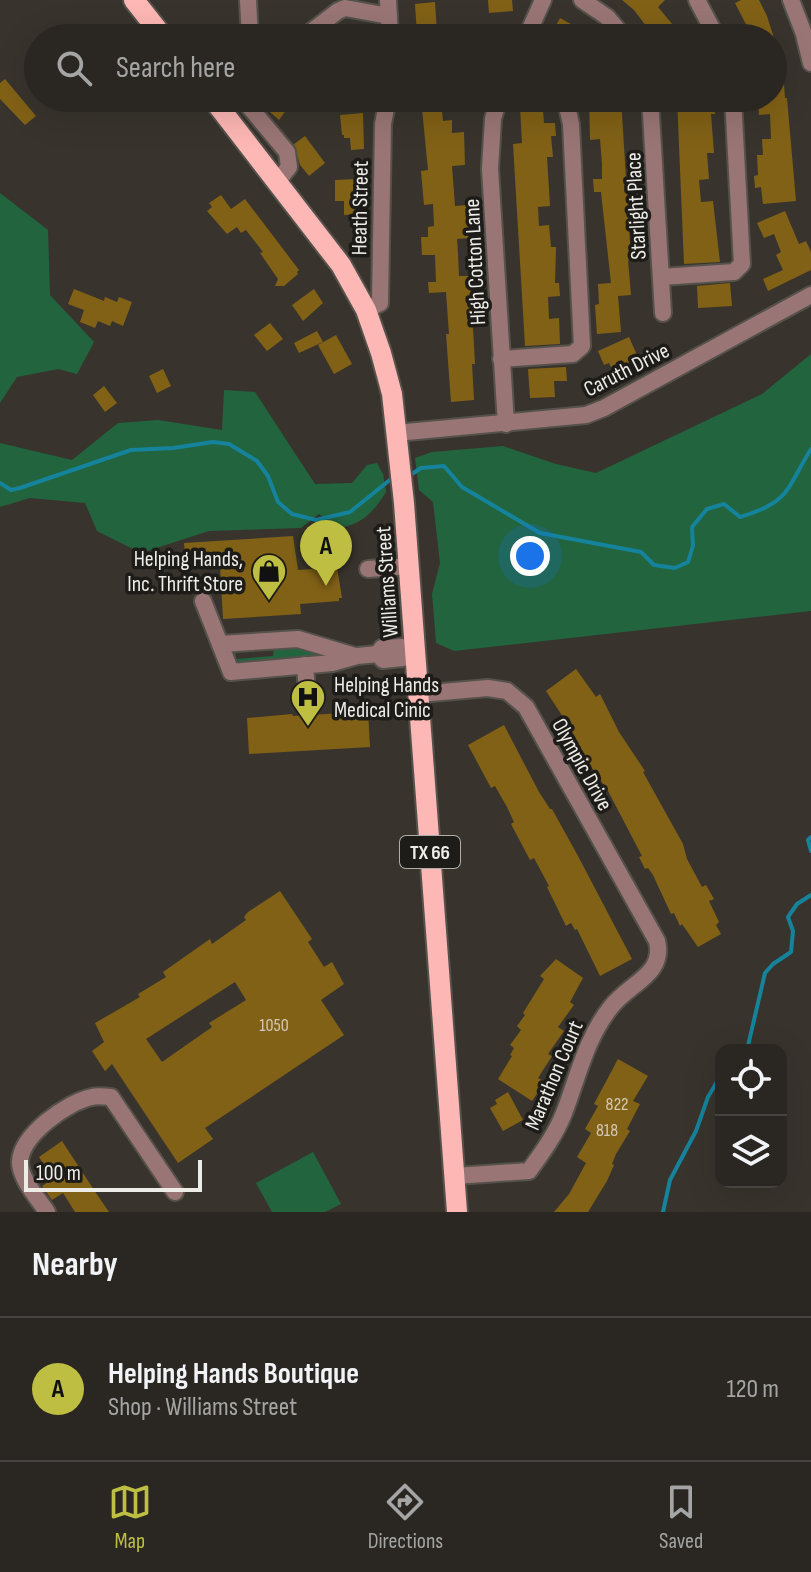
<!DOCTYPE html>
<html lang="en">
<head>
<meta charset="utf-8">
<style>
	:root { --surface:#2a2722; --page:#322f2a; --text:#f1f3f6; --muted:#a5a5a5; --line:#464440; --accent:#bebf42 }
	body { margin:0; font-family:"Sofia Sans Condensed",sans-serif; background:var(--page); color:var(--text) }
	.controls { position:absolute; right:24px; bottom:24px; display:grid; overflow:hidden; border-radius:16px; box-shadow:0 8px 32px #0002 }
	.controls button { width:72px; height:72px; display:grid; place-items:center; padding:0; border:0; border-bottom:2px solid var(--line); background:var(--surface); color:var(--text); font:40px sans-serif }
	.scale { position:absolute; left:24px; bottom:20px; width:178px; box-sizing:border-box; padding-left:8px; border:4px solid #eeece7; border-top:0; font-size:22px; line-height:28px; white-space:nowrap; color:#eeece7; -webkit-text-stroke:6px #1e1c19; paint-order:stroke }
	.you { position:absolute; left:530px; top:556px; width:28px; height:28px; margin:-20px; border:6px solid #fff; border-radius:50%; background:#1a73e8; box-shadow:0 0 0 12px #1a73e833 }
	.badge { display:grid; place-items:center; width:52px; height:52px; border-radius:50%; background:var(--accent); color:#111; font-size:26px; font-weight:700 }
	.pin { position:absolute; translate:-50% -66px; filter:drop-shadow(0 2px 4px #0008) }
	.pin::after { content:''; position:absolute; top:42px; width:28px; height:24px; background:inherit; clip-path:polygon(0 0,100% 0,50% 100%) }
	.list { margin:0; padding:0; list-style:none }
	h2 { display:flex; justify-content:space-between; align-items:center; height:104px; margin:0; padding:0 32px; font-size:34px }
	h2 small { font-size:26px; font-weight:400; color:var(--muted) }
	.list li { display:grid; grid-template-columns:52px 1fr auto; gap:24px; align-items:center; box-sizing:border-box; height:144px; padding:0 32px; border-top:2px solid var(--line) }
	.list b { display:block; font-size:30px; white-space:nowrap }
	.list p { margin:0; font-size:26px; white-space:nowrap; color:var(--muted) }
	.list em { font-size:26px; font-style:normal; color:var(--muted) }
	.icon { flex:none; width:44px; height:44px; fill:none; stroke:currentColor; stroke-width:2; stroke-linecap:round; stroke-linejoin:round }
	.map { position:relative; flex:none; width:811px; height:1212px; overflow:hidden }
	.search { position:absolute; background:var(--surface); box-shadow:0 8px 32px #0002; left:24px; right:24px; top:24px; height:88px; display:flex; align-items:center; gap:20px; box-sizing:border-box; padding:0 28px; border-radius:44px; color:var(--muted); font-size:30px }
	.sheet { height:248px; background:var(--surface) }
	nav { display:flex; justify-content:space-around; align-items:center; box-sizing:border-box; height:112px; border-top:2px solid var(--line); background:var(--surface); font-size:22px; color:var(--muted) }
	nav a { display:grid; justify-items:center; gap:4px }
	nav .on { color:var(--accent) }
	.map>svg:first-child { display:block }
	.green { fill:#22643e }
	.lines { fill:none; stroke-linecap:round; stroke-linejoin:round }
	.stream { stroke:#15839b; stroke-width:4 }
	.building { fill:#816116; fill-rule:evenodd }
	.minor-casing { stroke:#55514b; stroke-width:20 }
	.major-casing { stroke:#55514b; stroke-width:24 }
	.minor { stroke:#997675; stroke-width:16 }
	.major { stroke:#fdb7b4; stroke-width:20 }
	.labels { text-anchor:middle; stroke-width:7; stroke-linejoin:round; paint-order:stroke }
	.number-label { font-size:18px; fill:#d3c9b3 }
	.shield { fill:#1e1c19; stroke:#b0aea9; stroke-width:2 }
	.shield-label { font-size:20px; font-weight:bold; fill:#eeece7 }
	.street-label { font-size:22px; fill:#eeece7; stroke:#1e1c19 }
	.poi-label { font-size:22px; fill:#eeece7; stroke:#1e1c19; text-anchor:end }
</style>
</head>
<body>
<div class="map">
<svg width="811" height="1212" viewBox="0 0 811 1212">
	<rect width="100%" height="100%" fill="#38342d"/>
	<g class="green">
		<path d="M0 193 48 230 50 295 94 342 77 374 58 369 17 377 0 403Z"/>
		<path d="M811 354V611L454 651 436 643 432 594 440 563 433 502 419 490 415 458 432 452 503 446 556 464 596 473 762 394Z"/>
		<path d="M224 390 255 392 315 484 352 483 367 465 377 463 383 474 386 492C374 512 360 526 337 528L319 514 301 528 209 531 141 553 97 531 85 503 30 498 0 507V443L72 460 118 423 158 420 222 430Z"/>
		<path d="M296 645 315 652 317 656 302 660 239 661 234 659 229 648 235 649 236 659 273 656 274 647Z"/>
		<path d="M313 1152 341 1204 325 1212H272L256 1183Z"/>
	</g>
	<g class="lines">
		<g class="stream">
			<path d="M409 476 421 468 444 466 462 487 540 533 641 552 654 565 675 568 688 562 693 546 692 527 707 509 724 504 740 517C791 502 786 489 811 449"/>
			<path d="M0 483 11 490 20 488 131 450 173 448 213 442 229 444 257 461 268 476 278 502 292 514 316 520 350 512 391 479 397 478"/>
			<path d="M811 837 808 840 811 851"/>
			<path d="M747 1050 765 973 773 964 791 952 793 931 788 917 797 904 811 895"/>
			<path d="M663 1212 670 1180 696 1131 708 1097 721 1075"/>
		</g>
	</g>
	<g class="building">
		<path d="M488 0H512L513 11 489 13Z"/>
		<path d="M622 0H665L658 7 673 25 678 38H655L634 10Z"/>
		<path d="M741 0H759L767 16 774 38H753L735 3Z"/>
		<path d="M435 2 437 33 417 34 415 4Z"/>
		<path d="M560 18 596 38H549Z"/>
		<path d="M776 46 783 70 785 98H787L796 201 763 204 761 187 755 188 754 176 758 175 757 155H763L762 139H771L770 114 759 115 758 98H773V47Z"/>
		<path d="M5 79 36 116 25 125 0 99V83Z"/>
		<path d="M268 98H295L279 120 262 105Z"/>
		<path d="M421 98H441L443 121 452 120V133L464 132 465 165 452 166 455 206 467 205 469 238 457 239 458 253 459 276H470L475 364H472L474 400 451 402 446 334H449L446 292 429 293 428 282H436L435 255H422L421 237H428V227L434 226 433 204 424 205 421 171 428 170Z"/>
		<path d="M528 98H542L544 123H555L556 136H551L553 157H547L550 206 538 207 539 226 549 225 551 247H556L555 283H559L560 296 548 297 549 319 559 318 560 344 525 346 513 144 522 143 520 108H528Z"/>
		<path d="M589 98H621L631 260H628L631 295 618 296 621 332 597 334 595 305 599 304 598 284 611 283 601 192H594L593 179H602V164L600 139 590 140Z"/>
		<path d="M677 98H714L715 114H711L714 153H707L709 179 699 180 701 202 713 201 720 262 684 264Z"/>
		<path d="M363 113 364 149 351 150 350 138H344V135H342L340 115Z"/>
		<path d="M305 136 325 163 309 176 300 165 294 144Z"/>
		<path d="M356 179 357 214 344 215V201H335V180Z"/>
		<path d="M221 195 231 209 245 199 299 270 297 272 298 274 284 286H275L278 279 260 253 263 252 246 230 241 233 237 227 227 234 207 211 212 207 209 203Z"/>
		<path d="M785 211 799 244 806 241 811 252V270L768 291 763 279 783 270 776 255 781 252 774 234 764 238 757 223Z"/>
		<path d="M730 283 732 306 698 308 697 286Z"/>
		<path d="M74 289 104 301 105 297 117 302 119 297 132 302 123 326 112 321 110 326 98 321 95 328 80 322 84 310 68 304Z"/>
		<path d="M314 289 323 303 303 321 292 305Z"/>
		<path d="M270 323 283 339 267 351 254 335Z"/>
		<path d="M317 331 323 342 299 353 294 343Z"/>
		<path d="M336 335 352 364 334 374 318 345Z"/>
		<path d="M629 337 641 364 615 376 609 363 604 365 598 351Z"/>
		<path d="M566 367 567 381H554L555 397 530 398 528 369Z"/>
		<path d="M163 369 171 386 157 393 149 376Z"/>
		<path d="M104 386 117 403 105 412 93 395Z"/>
		<path d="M293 536 298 570 337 567 342 598H339V601L300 604 301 614 223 619 220 565 186 567 184 543Z"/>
		<path d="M576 669 596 697 600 694 619 732 645 771 643 772 683 844 687 859 702 887 706 885 714 899 709 901 719 922 716 925 721 934 698 947 682 924 680 926 674 913 671 914 653 875 648 868 645 869 639 857 642 856 608 791 585 758 583 759 578 748 580 747 567 723 546 691Z"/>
		<path d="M361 709V712L368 711 370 747 249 754 247 718 292 714 293 716 344 713Z"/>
		<path d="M504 725 539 792 550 809H552L578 856 632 959 600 976 577 929 575 930 571 923 566 926 547 887 549 886 534 858 530 860 511 824 514 822 507 807 495 786 491 788 468 745Z"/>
		<path d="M280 891 312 939 308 942 324 967 332 962 344 984 321 1000 344 1035 205 1128 213 1139 178 1163 112 1064 105 1071 92 1051 104 1042 95 1023 140 997 138 994 166 977 163 972 210 939 212 944 246 920 244 917 248 912ZM235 982 246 1000 209 1023 212 1027 162 1062 146 1039Z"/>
		<path d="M556 959 583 978 570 1002 574 1005 558 1027 564 1031 548 1054 552 1056 538 1078 545 1082 532 1101 498 1079 512 1056 510 1055 514 1048 510 1045 521 1030 517 1026 525 1015 523 1013 544 979 540 976Z"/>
		<path d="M618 1059 648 1076 633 1101 640 1104 627 1129 630 1131 616 1154 612 1164 614 1165 607 1181 588 1212H554L569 1194 586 1163 577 1157 591 1133 585 1129 598 1106 594 1104Z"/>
		<path d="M508 1092 523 1120 503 1131 490 1108 497 1104 495 1100Z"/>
		<path d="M62 1141 96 1193 109 1212H75L63 1193 52 1200 42 1186 53 1179 39 1157Z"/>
	</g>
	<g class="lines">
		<g class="minor-casing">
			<g id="minor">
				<path d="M248 0 250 38"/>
				<path d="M388 0 390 38"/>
				<path d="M582 0 607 17 625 38"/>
				<path d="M697 0 717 38"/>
				<path d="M791 0 804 34 811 63"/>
				<path d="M303 38 338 11 345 8 389 16"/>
				<path d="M526 38 543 0"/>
				<path d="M242 98 287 152 289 167 277 182"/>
				<path d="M499 98 493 119 490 169 506 424"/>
				<path d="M650 98 663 313"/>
				<path d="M661 277 734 272 742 264 733 98"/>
				<path d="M366 310 380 303 383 124 388 98"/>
				<path d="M501 359 573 354 582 346 571 124 565 98"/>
				<path d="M396 433 586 415 604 408 811 295"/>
				<path d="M368 569 409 566"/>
				<path d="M203 601 231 672 332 663 357 656 378 654"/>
				<path d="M220 644 298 639 355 656"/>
				<path d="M406 652 403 658 383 660 378 654 382 648 402 647 406 652 415 651"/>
				<path d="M305 665 307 692"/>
				<path d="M419 694 488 688 507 691 526 707 657 941C665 975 629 983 611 1007 586 1038 578 1077 564 1113 556 1134 542 1153 529 1171L455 1176"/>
				<path d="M47 1212C38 1198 20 1179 20 1162 21 1135 67 1102 92 1097 98 1095 105 1097 111 1097L175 1192"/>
			</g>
		</g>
		<g class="major-casing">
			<g id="major">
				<path d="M134 0 164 38"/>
				<path d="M212 98 341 265 366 310 381 353 392 394 404 503 457 1212"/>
			</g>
		</g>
		<use href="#minor" class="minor"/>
		<use href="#major" class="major"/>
	</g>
	<defs>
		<g id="shop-pin" transform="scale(1.8)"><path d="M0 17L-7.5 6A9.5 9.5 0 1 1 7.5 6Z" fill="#bebf42" stroke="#1e1c19"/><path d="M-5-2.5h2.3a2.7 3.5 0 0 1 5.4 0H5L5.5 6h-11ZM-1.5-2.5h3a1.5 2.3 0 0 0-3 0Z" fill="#111"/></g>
		<g id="hospital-pin" transform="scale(1.8)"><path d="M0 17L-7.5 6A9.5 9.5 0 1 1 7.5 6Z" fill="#bebf42" stroke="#1e1c19"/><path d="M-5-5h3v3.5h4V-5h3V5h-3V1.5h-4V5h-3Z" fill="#111"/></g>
	</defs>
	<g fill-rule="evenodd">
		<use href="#shop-pin" x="269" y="571"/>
		<use href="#hospital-pin" x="308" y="697"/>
	</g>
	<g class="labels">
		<g class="number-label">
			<text x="274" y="1031">1050</text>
			<text x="617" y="1110">822</text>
			<text x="607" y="1136">818</text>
		</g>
		<rect class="shield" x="400" y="836" width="60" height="32" rx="6"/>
		<g class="shield-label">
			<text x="430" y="859">TX 66</text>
		</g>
		<g class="street-label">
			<text transform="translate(635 206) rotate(-93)" y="8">Starlight Place</text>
			<text transform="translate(359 208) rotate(-89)" y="8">Heath Street</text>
			<text transform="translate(474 262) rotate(-93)" y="8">High Cotton Lane</text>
			<text transform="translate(626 369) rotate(-27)" y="8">Caruth Drive</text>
			<text transform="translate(386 582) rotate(-94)" y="8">Williams Street</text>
			<text transform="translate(583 764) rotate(61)" y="8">Olympic Drive</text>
			<text transform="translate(553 1075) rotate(-67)" y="8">Marathon Court</text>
		</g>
		<g class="poi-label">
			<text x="243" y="566">Helping Hands,<tspan x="243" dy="25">Inc. Thrift Store</tspan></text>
			<text x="334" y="692" text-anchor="start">Helping Hands<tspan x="334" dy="25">Medical Cinic</tspan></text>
		</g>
	</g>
</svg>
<div class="controls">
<button><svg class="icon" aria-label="locate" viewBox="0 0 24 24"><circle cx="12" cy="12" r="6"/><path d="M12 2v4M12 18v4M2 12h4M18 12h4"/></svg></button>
<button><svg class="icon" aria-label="layers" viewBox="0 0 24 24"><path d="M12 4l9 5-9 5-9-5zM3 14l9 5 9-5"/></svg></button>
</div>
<div class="scale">100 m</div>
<div class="you"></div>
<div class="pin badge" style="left:326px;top:586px">A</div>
<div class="search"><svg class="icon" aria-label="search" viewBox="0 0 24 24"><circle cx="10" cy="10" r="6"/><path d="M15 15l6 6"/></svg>Search here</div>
</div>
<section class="sheet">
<h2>Nearby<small></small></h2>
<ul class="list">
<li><span class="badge">A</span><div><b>Helping Hands Boutique</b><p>Shop · Williams Street</p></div><em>120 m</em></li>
</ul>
</section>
<nav>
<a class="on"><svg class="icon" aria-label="map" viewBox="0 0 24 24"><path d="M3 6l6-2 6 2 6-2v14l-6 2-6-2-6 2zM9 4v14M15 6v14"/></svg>Map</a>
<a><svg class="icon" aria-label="directions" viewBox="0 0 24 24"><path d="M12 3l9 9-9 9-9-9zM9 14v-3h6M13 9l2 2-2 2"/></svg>Directions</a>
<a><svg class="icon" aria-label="saved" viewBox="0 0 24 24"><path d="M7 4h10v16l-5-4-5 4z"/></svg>Saved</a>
</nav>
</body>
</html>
